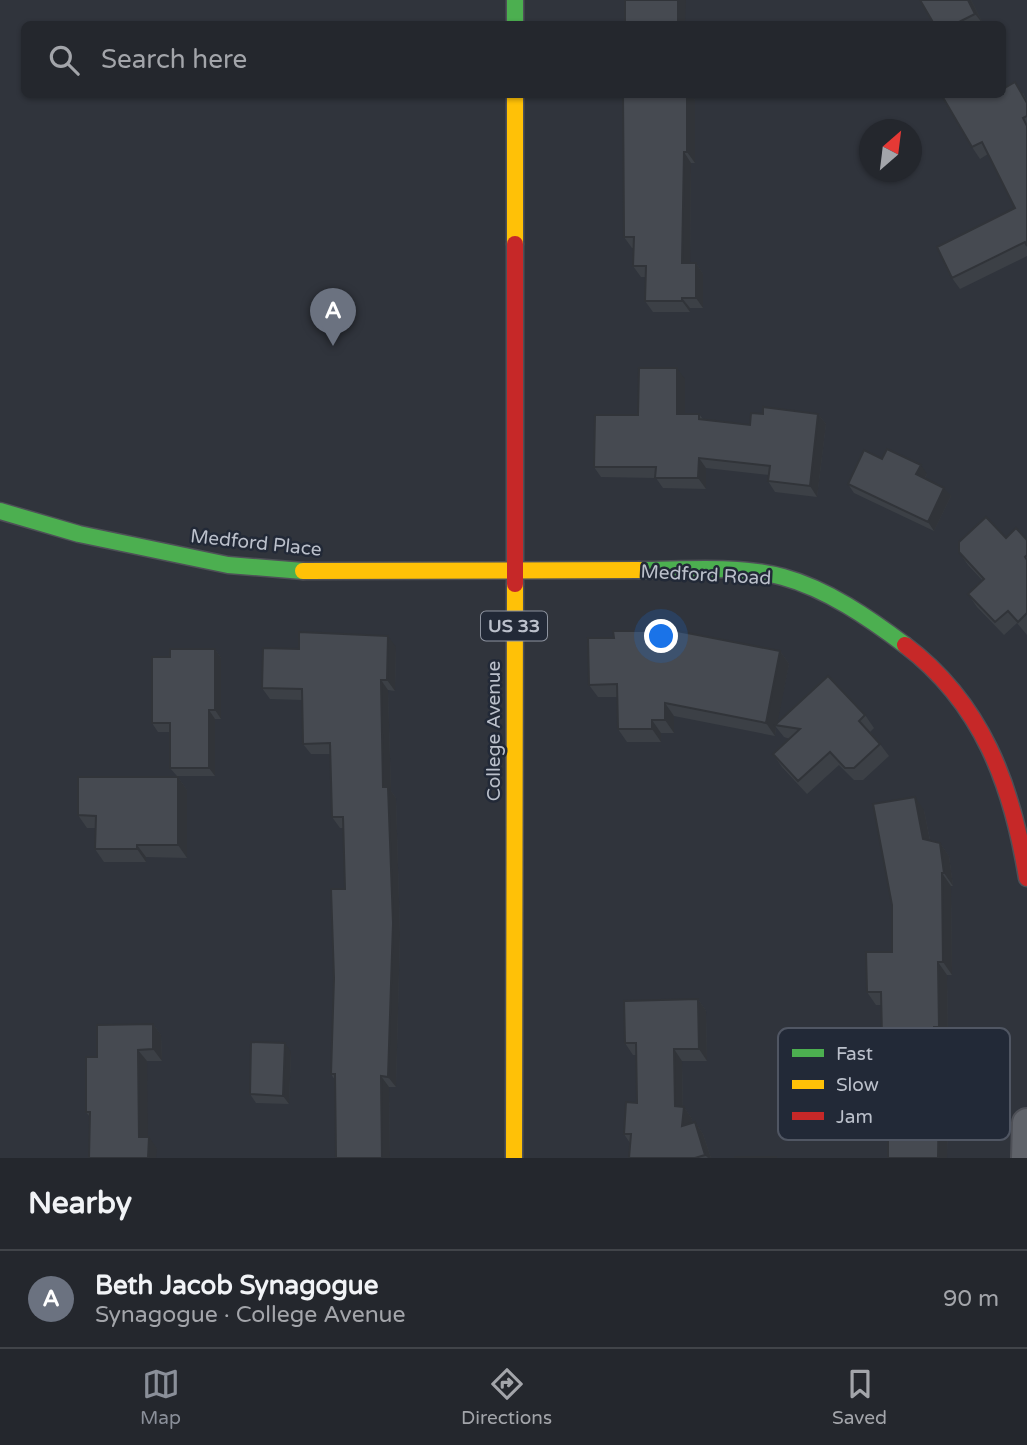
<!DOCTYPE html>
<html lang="en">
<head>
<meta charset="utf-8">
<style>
	:root { --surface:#24272d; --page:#2c2f35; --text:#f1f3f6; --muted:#a3a5aa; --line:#414449; --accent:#8a8f99 }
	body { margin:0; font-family:"Varela Round",sans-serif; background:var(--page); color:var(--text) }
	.compass { position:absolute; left:859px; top:119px; width:63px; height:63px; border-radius:50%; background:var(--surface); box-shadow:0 2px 5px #0004; rotate:28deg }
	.you { position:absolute; left:662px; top:637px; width:24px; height:24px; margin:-18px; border:5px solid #fff; border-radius:50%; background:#1a73e8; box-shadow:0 0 0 10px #1a73e833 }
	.badge { display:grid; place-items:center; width:46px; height:46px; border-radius:50%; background:var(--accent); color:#fff; font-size:23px; font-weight:700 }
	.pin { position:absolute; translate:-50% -58px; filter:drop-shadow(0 2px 4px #0008) }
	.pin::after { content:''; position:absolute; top:37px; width:24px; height:21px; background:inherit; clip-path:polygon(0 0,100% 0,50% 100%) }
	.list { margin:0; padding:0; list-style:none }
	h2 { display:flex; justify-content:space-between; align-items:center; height:91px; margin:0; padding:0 28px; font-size:30px }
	h2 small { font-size:23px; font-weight:400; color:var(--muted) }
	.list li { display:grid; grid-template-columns:46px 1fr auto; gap:21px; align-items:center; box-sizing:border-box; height:98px; padding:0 28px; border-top:2px solid var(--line) }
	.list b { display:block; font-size:26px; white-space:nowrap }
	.list p { margin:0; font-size:23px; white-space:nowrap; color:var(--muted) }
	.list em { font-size:23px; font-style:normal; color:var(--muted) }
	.icon { flex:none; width:38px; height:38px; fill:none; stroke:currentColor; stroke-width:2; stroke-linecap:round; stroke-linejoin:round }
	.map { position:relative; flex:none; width:1027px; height:1158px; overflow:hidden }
	.search { position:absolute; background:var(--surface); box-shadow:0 2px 5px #0004; left:21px; right:21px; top:21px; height:77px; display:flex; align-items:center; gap:18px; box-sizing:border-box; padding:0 24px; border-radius:10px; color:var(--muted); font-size:26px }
	.sheet { height:189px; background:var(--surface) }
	nav { display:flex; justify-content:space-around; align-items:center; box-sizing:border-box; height:98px; border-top:2px solid var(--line); background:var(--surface); font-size:19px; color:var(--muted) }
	nav a { display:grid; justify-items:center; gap:4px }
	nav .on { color:var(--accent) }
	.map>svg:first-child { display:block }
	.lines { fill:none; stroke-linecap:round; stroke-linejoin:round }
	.street-casing { stroke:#4e5057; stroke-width:32 }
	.fast-casing { stroke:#4e5057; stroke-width:19 }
	.slow-casing { stroke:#4e5057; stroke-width:19 }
	.jam-casing { stroke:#4e5057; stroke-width:19 }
	.street { stroke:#60636a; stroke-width:28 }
	.fast { stroke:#4caf50; stroke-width:16 }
	.slow { stroke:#ffc107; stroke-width:16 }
	.jam { stroke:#c62828; stroke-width:16 }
	.wall { fill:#3c4046 }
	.shaded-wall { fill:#313439 }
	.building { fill:#464a51; stroke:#313439; stroke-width:2 }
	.labels { text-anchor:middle; stroke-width:5; stroke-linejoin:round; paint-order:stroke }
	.shield { fill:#222937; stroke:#8d939f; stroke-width:2 }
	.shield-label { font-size:18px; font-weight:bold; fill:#bbc0cb }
	.street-label { font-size:19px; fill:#bbc0cb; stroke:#222937 }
	.key { fill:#222937; stroke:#505663; stroke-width:2 }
	.key-label { font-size:19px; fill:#bbc0cb }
</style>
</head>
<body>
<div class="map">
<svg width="1027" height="1158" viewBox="0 0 1027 1158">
	<rect width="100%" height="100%" fill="#30343c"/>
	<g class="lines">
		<g class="street-casing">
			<path id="street" d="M1026 1158 1027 1123"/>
		</g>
		<g class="fast-casing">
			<g id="fast">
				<path d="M515 0V24"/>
				<path d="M0 511 79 534 228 565 303 571"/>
				<path d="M639 570C685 570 738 565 783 577 827 589 869 618 905 645"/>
			</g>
		</g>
		<g class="slow-casing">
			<g id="slow">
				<path d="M515 244V94"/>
				<path d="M303 571 639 570"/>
				<path d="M514 1158 515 584"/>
			</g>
		</g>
		<g class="jam-casing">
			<g id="jam">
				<path d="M515 584V244"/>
				<path d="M905 645C982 703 1012 785 1027 878"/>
			</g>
		</g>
		<use href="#street" class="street"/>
		<use href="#fast" class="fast"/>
		<use href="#slow" class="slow"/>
		<use href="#jam" class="jam"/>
	</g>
	<g class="wall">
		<path d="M920 0H971L983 24H934Z"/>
		<path d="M1023 93 1027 101V256L960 289 952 278 1015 208 988 154 980 159 972 147Z"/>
		<path d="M691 94 695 100V163H691L690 263H696L703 274V308H690V312H653L645 301 646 277H641L633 266V248H632L624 237Z"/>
		<path d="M685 379V414H699L703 419 750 425 763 414H818L826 424 817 497 775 492 768 481 769 475 706 468V489L663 488 656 478 601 477 594 467 638 415Z"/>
		<path d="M882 459 927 474 925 478 951 496 934 531 854 493 848 484Z"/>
		<path d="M1006 538 1027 540V635L1017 623 1004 635 977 607 968 594 982 580 968 565 959 552Z"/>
		<path d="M396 647 395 691 388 690 391 791 396 798 400 934 396 1087H389L390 1158H336L335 1080 331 1074 345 889 344 828H340L332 817 331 754H311L303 744 302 700 270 699 262 688 299 649Z"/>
		<path d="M215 649 221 658V719H215V776H177L170 768V732H158L152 723 170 657Z"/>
		<path d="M780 651 789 664 777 722 865 715 874 728 870 732 880 744 889 756 863 780H854L839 765 807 794 782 767 773 754 790 739 784 737 776 727 775 736 674 716V733H661V742H627L618 729V697H598L589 685Z"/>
		<path d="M178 777 187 790V858L146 857V862H104L95 849 96 828H87L78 815Z"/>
		<path d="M924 810 930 840 940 843 949 856 953 886H951L952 975H947L948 1040H943V1049H939L938 1101 948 1114 947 1158H888V1125L884 1124 875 1112 889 1088V1048L882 1037 881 1005H876L867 992 892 952Z"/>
		<path d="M698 999 706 1011 707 1061H682L683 1107H684L692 1119V1123L695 1122 703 1134 711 1158H629L630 1143 624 1134 637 1103 636 1055H633L625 1043Z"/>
		<path d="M153 1024 161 1035 162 1061H147V1137L157 1149 90 1117 86 1112 97 1057Z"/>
		<path d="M291 1052 289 1104 256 1103 250 1094Z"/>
	</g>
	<g class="shaded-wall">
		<path d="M678 0H686L685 24H678Z"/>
		<path d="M968 0H971L983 24 975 14Z"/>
		<path d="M687 94H691L695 100V163L687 152Z"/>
		<path d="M684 152 691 163 690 274 682 263Z"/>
		<path d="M696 263 703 274V308L696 298Z"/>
		<path d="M682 298 690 308V312L682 301Z"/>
		<path d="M677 368 685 379V424L677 414Z"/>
		<path d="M818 414 826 424 817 497 810 486Z"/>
		<path d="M699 458 706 468V489L698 478Z"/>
		<path d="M921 465 927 474 922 483 916 474Z"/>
		<path d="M944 488 951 496 934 531 928 522Z"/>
		<path d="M388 636 396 647 395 691 387 680Z"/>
		<path d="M215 649 221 658V719L215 710Z"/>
		<path d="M780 651 789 664 777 725H775L776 727 775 736 766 723Z"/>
		<path d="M381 680 388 690 391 791 396 798 400 934 396 1087 388 1077Z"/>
		<path d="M665 703 674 716V733L665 720Z"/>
		<path d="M209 710 215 719V776L209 768Z"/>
		<path d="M652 720 661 733V742L652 729Z"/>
		<path d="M178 777 187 790V858L178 845Z"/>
		<path d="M915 797 924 810 932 851 923 839Z"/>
		<path d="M940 843 949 856 953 886 944 873Z"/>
		<path d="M137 845 146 857V862L137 849Z"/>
		<path d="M942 873 951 886 952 975 943 962Z"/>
		<path d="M938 962 947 975 948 1040 939 1027Z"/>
		<path d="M698 999 706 1011 707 1061 699 1049Z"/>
		<path d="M153 1024 161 1035 162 1061 153 1049Z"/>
		<path d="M934 1027 943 1040V1049L934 1037Z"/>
		<path d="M930 1037 939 1049 938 1114 929 1101Z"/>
		<path d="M285 1043 291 1052 289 1104 283 1096Z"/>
		<path d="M674 1049 682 1061 683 1118 675 1106Z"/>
		<path d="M138 1050 147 1061 148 1148 139 1137Z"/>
		<path d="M381 1076 389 1087 390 1158H382Z"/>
		<path d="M939 1101 948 1114 947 1158H938Z"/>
		<path d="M684 1107 692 1119 691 1138 682 1126Z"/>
		<path d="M695 1122 703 1134 711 1158H708L705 1155Z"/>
		<path d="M149 1137 157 1149 156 1158H148Z"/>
	</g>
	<g class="building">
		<rect x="625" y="0" width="53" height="24"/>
		<path d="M920 0H968L975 14 955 24H934Z"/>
		<path d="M1015 82 1027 103V116L1023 118 1027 126V246L1025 242 952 278 937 247 1015 208 982 142 972 147 941 94H1003V89Z"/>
		<path d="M623 94H687V152H684L682 263H696V298H682V301H645L646 266H633L634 237H624Z"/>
		<path d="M639 368H677V414H699V419L750 425 751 413 763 414V407L818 414 810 486 768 481 770 466 699 458 698 478H655L656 467H594L595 415H638Z"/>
		<path d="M887 449 921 465 916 474 944 488 928 522 848 484 864 450 882 459Z"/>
		<path d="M986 517 1006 538 1016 528 1027 540V555L1025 557 1027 560V613L1018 622 1008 611 995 622 968 594 984 579 959 552V542Z"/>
		<path d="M613 631H677L780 651 766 723 665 703V720H652V729H618L617 684 589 685 588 638H614Z"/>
		<path d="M299 632 388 636 387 680H381L383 787H388L393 923 388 1077 381 1076 382 1158H336L335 1074H331L334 978 331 889H345L343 817H332L330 743 303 744 302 689 262 688 263 648 299 649Z"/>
		<path d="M170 649H215V710H209V768H170V723H152V657H170Z"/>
		<path d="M828 676 865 715 859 721 880 744 854 768H845L830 752 798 781 773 754 800 729 775 725Z"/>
		<path d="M78 777H178V845H137V849H95L96 816 78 815Z"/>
		<path d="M915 797 923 839 940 843 944 873H942L943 962H938L939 1027H934V1037H930L929 1101H939L938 1158H888V1112H875V1088H889L890 1037H882L881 992H867L866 952H892V905L873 804Z"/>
		<path d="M698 999 699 1049H674L675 1106 684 1107 682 1126 695 1122 705 1155 695 1158H629L631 1134H624L626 1102 637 1103 636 1043H625L624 1001Z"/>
		<path d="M153 1024V1049L138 1050 139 1137H149L148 1158H89L90 1112H86V1057H97V1025Z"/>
		<path d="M251 1042 285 1043 283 1096 250 1094Z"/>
		<rect x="735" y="1157" width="41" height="1"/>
	</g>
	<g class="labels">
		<rect class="shield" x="481" y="611.5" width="66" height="29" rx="5"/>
		<g class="shield-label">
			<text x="514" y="632">US 33</text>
		</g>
		<g class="street-label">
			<text transform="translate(256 542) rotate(6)" y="7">Medford Place</text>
			<text transform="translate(706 574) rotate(3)" y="7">Medford Road</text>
			<text transform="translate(493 731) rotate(-90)" y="7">College Avenue</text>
		</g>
	</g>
	<rect x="778" y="1028" width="232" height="112" rx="10" class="key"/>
	<rect x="792" y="1049" width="32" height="8" fill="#4caf50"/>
	<rect x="792" y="1080" width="32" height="9" fill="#ffc107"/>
	<rect x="792" y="1112" width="32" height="8" fill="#c62828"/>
	<g class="key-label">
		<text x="836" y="1060">Fast</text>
		<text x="836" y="1091">Slow</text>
		<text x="836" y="1123">Jam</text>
	</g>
</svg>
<svg class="compass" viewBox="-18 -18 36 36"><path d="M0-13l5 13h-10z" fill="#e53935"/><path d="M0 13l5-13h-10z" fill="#a3a5aa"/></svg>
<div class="you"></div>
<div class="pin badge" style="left:333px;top:346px;background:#6b7280">A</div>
<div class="search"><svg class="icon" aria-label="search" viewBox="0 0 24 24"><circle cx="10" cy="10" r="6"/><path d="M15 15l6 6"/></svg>Search here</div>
</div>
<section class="sheet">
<h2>Nearby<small></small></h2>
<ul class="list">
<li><span class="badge" style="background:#6b7280">A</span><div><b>Beth Jacob Synagogue</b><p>Synagogue · College Avenue</p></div><em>90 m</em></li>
</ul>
</section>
<nav>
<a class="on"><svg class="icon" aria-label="map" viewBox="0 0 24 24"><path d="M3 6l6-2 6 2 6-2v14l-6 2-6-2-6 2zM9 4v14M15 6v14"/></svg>Map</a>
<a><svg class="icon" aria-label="directions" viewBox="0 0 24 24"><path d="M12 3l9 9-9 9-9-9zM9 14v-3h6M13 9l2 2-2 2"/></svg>Directions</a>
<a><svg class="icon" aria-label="saved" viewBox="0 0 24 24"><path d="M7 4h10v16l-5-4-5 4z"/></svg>Saved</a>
</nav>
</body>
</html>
